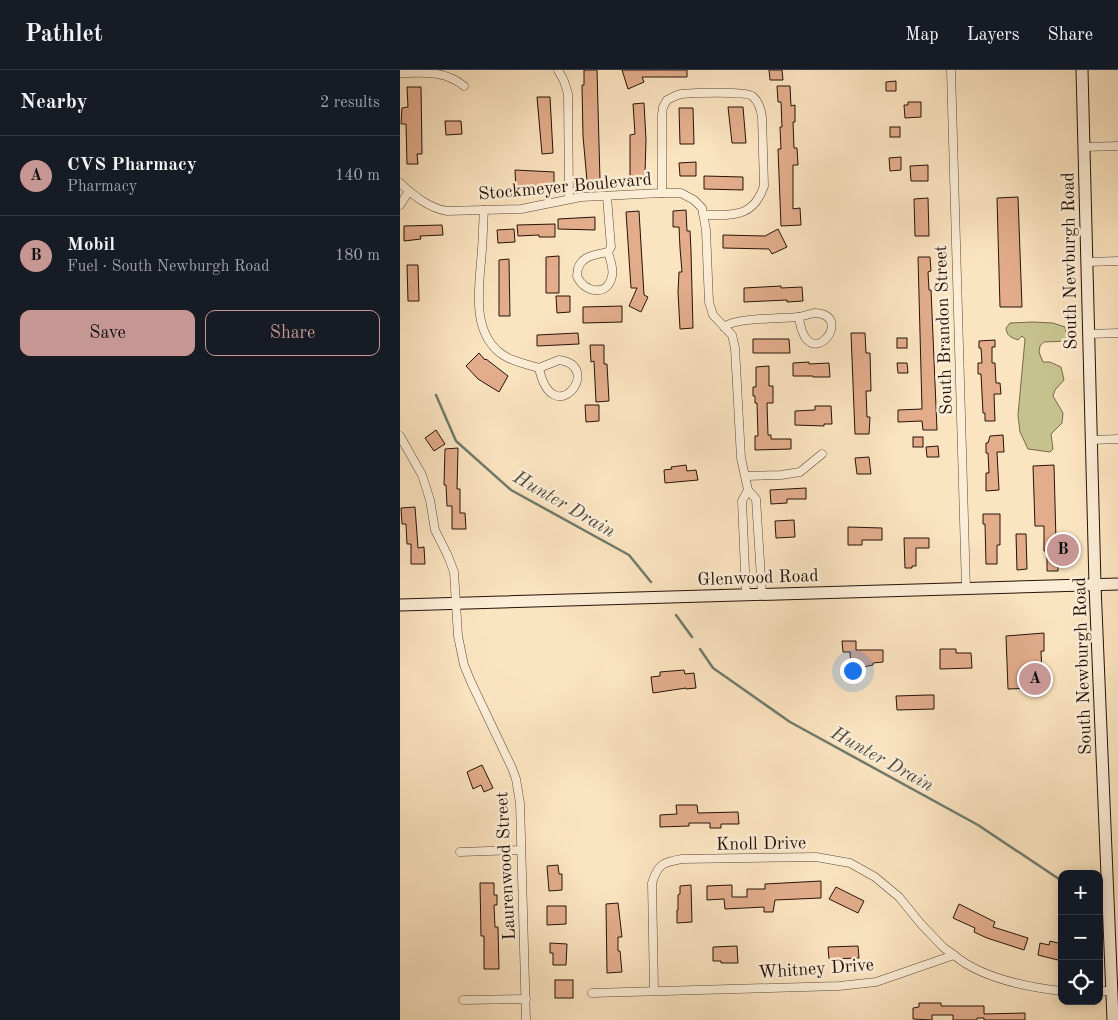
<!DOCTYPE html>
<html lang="en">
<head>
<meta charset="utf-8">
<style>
	:root { --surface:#171b24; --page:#20242c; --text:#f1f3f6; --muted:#9ea1a6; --line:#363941; --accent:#c59692 }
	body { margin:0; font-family:"Old Standard TT",serif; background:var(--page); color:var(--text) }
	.controls { position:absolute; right:15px; bottom:15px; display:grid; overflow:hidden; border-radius:10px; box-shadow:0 2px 12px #0003 }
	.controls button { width:45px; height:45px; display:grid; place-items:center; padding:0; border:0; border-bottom:1px solid var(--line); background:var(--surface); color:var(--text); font:25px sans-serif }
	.you { position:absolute; left:452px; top:600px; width:18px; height:18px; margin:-12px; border:4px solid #fff; border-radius:50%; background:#1a73e8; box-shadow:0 0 0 8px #1a73e833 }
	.badge { display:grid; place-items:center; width:32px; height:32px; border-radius:50%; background:var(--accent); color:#111; font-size:16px; font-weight:700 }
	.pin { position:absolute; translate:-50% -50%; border:2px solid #fff; box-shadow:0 1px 5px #0006 }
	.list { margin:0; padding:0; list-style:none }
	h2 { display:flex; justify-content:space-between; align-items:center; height:65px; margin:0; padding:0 20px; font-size:21px }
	h2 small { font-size:16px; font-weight:400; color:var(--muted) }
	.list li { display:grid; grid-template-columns:32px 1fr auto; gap:15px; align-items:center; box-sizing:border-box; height:80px; padding:0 20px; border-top:1px solid var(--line) }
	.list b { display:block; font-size:19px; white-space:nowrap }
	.list p { margin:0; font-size:16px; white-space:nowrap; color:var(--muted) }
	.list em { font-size:16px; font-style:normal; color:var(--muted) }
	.actions { display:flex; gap:10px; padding:15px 20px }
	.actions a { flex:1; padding:11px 0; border:1px solid var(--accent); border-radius:10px; text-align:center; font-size:18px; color:var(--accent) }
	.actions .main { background:var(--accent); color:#111 }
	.icon { flex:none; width:28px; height:28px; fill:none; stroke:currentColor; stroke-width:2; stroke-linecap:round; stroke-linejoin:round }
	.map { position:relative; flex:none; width:718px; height:950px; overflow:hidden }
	header { display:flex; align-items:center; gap:30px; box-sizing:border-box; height:70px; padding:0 25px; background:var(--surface); border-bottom:1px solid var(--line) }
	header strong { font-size:24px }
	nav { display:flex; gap:28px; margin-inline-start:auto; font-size:18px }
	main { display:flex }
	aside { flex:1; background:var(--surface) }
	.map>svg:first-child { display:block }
	.green { fill:#c6c28d; stroke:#766a4b }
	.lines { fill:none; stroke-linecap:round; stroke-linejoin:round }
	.stream { stroke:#6f7a6c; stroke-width:2.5 }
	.building { fill:#e3ad8c; stroke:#261309 }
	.street-casing { stroke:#5b4737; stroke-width:9 }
	.secondary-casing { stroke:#261309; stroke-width:13 }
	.street { stroke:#fcedd6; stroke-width:8 }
	.secondary { stroke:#fcedd6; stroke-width:11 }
	.labels { text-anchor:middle; stroke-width:5; stroke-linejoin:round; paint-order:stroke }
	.street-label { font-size:18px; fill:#261309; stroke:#fcedd6 }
	.water-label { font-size:19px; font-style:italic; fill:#504f43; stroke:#fcedd6 }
</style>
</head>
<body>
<header>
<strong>Pathlet</strong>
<nav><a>Map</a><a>Layers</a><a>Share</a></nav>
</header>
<main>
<aside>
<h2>Nearby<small>2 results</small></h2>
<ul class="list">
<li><span class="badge">A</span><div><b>CVS Pharmacy</b><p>Pharmacy</p></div><em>140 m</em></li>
<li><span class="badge">B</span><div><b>Mobil</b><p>Fuel · South Newburgh Road</p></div><em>180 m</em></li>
</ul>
<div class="actions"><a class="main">Save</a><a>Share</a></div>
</aside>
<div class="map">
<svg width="718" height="950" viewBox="0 0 718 950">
	<rect width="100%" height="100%" fill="#fbe4c0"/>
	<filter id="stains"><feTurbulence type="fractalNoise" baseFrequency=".004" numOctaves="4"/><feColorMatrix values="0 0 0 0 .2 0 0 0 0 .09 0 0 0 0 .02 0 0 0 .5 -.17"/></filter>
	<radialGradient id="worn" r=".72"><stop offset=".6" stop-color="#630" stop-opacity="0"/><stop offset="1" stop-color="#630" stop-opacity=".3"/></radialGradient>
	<path class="green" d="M633 252 653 253 665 257 668 271 644 272 640 276 639 282 643 292H650L661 297 664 310 655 320 653 326 663 343 662 353 651 364 653 379 650 382 628 379 620 362 618 345 625 269 622 266 618 270C610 267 607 266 606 258L610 253Z"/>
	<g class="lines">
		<g class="stream">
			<path d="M36 325 56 371 111 420 229 485 251 512"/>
			<path d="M276 545 292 567"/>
			<path d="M300 579 313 598 390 652 578 755 662 811"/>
		</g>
	</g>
	<g class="building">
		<path d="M184 0H197L200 110 187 111 183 66 182 15H184Z"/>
		<path d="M222 0H287V7H242L244 12 228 19Z"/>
		<path d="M369 0H382L383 10H370Z"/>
		<path d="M496 11V21H486V12Z"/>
		<path d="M377 16H390L391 36 395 35V52H393L394 78H397L398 95H393V139L400 138 401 155 381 156 378 79H381L380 57H382L381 32H378Z"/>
		<path d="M7 17H21L22 84H17L18 94H7L6 54H1L2 38 8 37Z"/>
		<path d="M137 27H150L153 83 142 84Z"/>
		<path d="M508 32H521V47L505 48 504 35H508Z"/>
		<path d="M244 33 246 70 245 104 244 109H230V65L235 64 233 34Z"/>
		<path d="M328 37H343L346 73H332Z"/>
		<path d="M279 38H293L294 74H280Z"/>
		<path d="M45 51H61L62 64 46 65Z"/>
		<rect x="490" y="57" width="10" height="10"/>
		<path d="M501 87V100L490 101 489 88Z"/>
		<path d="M296 92V106H280L279 93Z"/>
		<path d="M528 95V111H511L510 96Z"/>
		<path d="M115 100 154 102V115L116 120Z"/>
		<path d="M304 106 343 107V120L304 119Z"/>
		<path d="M618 127 622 237H600L597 128Z"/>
		<path d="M528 128 529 166H515L514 129Z"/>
		<path d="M286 140 287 161H290L291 181 293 258 280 259 278 222 279 202H282L280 178 279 157H273V141Z"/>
		<path d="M239 141 244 225 248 227 241 242 229 236 237 218H231L226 142Z"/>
		<path d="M195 147V160L158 159V149Z"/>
		<path d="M155 154V167H139V165L118 166 117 155Z"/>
		<path d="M42 155 43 165 20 166 21 169 4 171V156Z"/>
		<path d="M114 159 115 172 98 173 97 160Z"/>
		<path d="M378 159 387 177 372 184 369 179 323 178V165L365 166Z"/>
		<path d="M159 186V223H146V187Z"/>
		<path d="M518 187H530L531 201 528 202 529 220H531L537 360H523L522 351 498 352V340L522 339Z"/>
		<path d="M109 189 110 246H99V190Z"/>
		<path d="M7 195H18L19 231H8Z"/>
		<path d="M381 216V218L402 217 403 231 387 232V230L344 232V218Z"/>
		<path d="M156 226H170V242L157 243Z"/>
		<path d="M222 236V252L183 253V237Z"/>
		<path d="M178 263 179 274 137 276V265Z"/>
		<path d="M451 263H465L466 283H470L471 321H466L467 347H470L469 364H455Z"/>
		<rect x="497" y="268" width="10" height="10"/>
		<path d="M353 269H389L390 283H353Z"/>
		<path d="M595 270V277H592V293H595L596 313H600L601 324H594L595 351H585V343H583L581 304H578V293H582L581 278H579V271Z"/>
		<path d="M190 275H204V294H207L209 331 196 332 194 291 191 292Z"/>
		<path d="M79 283 85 290 86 289 108 306 99 322 78 309 66 296Z"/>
		<path d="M409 292V294L429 293 430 307H413V306H393V293Z"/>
		<path d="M497 293H507L508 303H498Z"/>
		<path d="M369 296V316H373V333H367L368 365H371V369H391V379L355 380V366H358L357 333H355V326H353V317H356V297Z"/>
		<path d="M185 335H199V351L186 352Z"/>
		<path d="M415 336H431L432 354H424V356L395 355V341L415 340Z"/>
		<path d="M36 360 45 374 34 381 25 368Z"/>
		<path d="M603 365 604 382H597L599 420 586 421V403H589L588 383H586V373H588L590 366Z"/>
		<rect x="513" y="367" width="10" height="10"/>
		<path d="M538 376 539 387H527L526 377Z"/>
		<path d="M58 378 57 419H60V443H65L66 459H52V436H47L46 415H44L45 379Z"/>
		<path d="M469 387 471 404H457L455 388Z"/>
		<path d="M286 395 287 401 296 400 298 410 265 413 264 400 272 399 271 397Z"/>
		<path d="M654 395 656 471H671V488H658V501H647V481H644V456H635L633 396Z"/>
		<path d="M406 418V429H387V433L371 434 370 420Z"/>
		<path d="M15 437 18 478 24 477 25 494H11V474H7L6 454H2L1 438Z"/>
		<path d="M583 444H600V475H597V494H586L585 454H583Z"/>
		<path d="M394 450 395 467 376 468 375 451Z"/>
		<path d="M448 457 482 458V470H462V475H448Z"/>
		<path d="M616 464H626L627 499 617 500Z"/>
		<path d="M504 468H529V478H516V496H512V498H505Z"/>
		<path d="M644 563V581H641L643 624H636V618L608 619 606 566Z"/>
		<path d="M442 571H456V580H483V592L473 593V595L463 597H451L450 582H443Z"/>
		<path d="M540 579H556V583H571L572 598 540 599Z"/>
		<path d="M284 600 285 604 294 603 296 618 286 619V618L253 623 251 607 260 606V602Z"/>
		<path d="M528 625H534V639L497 640 496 626Z"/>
		<path d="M82 695 93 718 84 722 81 715 73 719 67 702Z"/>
		<path d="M276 735H297L298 743 338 742 339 754H321V758H310V753H289V756L260 757V745L277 744Z"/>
		<path d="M158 795 159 804H162V820L149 821 147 796Z"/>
		<path d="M421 811V828L375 830 373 842H364V837L325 839 324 829 307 830V816L332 815V827H347V819H365V814Z"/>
		<path d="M80 813H94V825H97V835H94L95 857H98L99 899H84V866H81Z"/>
		<path d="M291 815 292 852 277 853V840H278V825L280 824V816Z"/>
		<path d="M436 817 464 831 458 843 429 829Z"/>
		<path d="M218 833 222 867H218V881H220L222 902 207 903 206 834Z"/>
		<path d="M559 834 595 852 593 857 628 868 624 880 587 868 574 862 575 858 553 848Z"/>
		<path d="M147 836H166V854L147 855Z"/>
		<path d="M650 871 662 874V891L638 885 640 873 649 875Z"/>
		<path d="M150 873 167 874 166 895H153V883H150Z"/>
		<path d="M337 876 338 893H321V891H313V877Z"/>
		<path d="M458 876 459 888 429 889 428 877Z"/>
		<rect x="155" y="910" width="18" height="18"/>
		<path d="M519 933H541V936H584V944L625 943V950H584V948H577V950H553V945H532V950L513 949V938L519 937Z"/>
	</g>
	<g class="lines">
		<g class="street-casing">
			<g id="street">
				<path d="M158 0 164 11 168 24 169 129"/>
				<path d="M551 0 566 519"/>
				<path d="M0 3C24 3 44 0 64 16"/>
				<path d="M684 77 718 76"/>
				<path d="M0 113C14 126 29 138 47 141L121 139 181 127 262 123H281L294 130 302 138 306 160 309 232 313 245 332 265 335 278 341 388 348 420 356 429 362 524"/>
				<path d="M262 123V45L263 37 267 30C271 28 276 25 281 24 292 23 345 21 352 26 359 31 361 40 362 47L364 116C353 148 333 145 304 145"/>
				<path d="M207 127 211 177 208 182"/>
				<path d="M0 135 9 121"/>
				<path d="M84 140C83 153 83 166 82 179 80 213 69 262 103 285 113 292 127 294 139 298"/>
				<path d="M208 182C210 190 214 198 212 206 208 227 184 223 177 206 177 187 192 185 208 182Z"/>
				<path d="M687 192 718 191"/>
				<path d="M414 243C458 244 407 309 399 247Z"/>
				<path d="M324 257C336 247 382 249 399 247"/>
				<path d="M689 264 718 263"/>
				<path d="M159 290C205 296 153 363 139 298Z"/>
				<path d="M0 366 22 405 30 430 35 460 48 486 54 502 58 566 64 595 71 612 112 698 116 709 120 733 126 950"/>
				<path d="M691 370 718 369"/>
				<path d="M346 406 381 405 400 402 422 384"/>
				<path d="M346 524 342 431 348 420"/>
				<path d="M60 782 121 780"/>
				<path d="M254 920 252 813C258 794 263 792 282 789L416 787 450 793 475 807 499 827 521 854 544 878 554 885"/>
				<path d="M699 921H712"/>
				<path d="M192 923 439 916 476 912 554 885C581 908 627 917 662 921"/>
				<path d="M63 930 126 929"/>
			</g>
		</g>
		<g class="secondary-casing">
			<g id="secondary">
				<path d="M682 0 695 515 713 950"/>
				<path d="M0 535 718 514"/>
			</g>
		</g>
		<use href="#street" class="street"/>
		<use href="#secondary" class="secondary"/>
	</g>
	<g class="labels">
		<g class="street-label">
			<text transform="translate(165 116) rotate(-5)" y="6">Stockmeyer Boulevard</text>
			<text transform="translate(669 191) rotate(-91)" y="6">South Newburgh Road</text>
			<text transform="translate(543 260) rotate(-92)" y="6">South Brandon Street</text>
			<text transform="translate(358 507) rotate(-2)" y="6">Glenwood Road</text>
			<text transform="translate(682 596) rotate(-92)" y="6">South Newburgh Road</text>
			<text transform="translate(361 773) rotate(-1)" y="6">Knoll Drive</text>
			<text transform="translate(105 796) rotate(-93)" y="6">Laurenwood Street</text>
			<text transform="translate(416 898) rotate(-4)" y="6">Whitney Drive</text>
		</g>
		<g class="water-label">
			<text transform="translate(165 433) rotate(30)" y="7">Hunter Drain</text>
			<text transform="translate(483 688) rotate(29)" y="7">Hunter Drain</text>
		</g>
	</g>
	<rect width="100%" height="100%" filter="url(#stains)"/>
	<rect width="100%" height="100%" fill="url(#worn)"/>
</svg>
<div class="controls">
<button>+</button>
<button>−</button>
<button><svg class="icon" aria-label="locate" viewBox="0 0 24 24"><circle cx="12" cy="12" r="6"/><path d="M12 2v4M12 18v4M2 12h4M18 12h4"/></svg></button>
</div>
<div class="you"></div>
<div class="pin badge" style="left:635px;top:609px">A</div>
<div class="pin badge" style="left:663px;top:480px">B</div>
</div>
</main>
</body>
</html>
